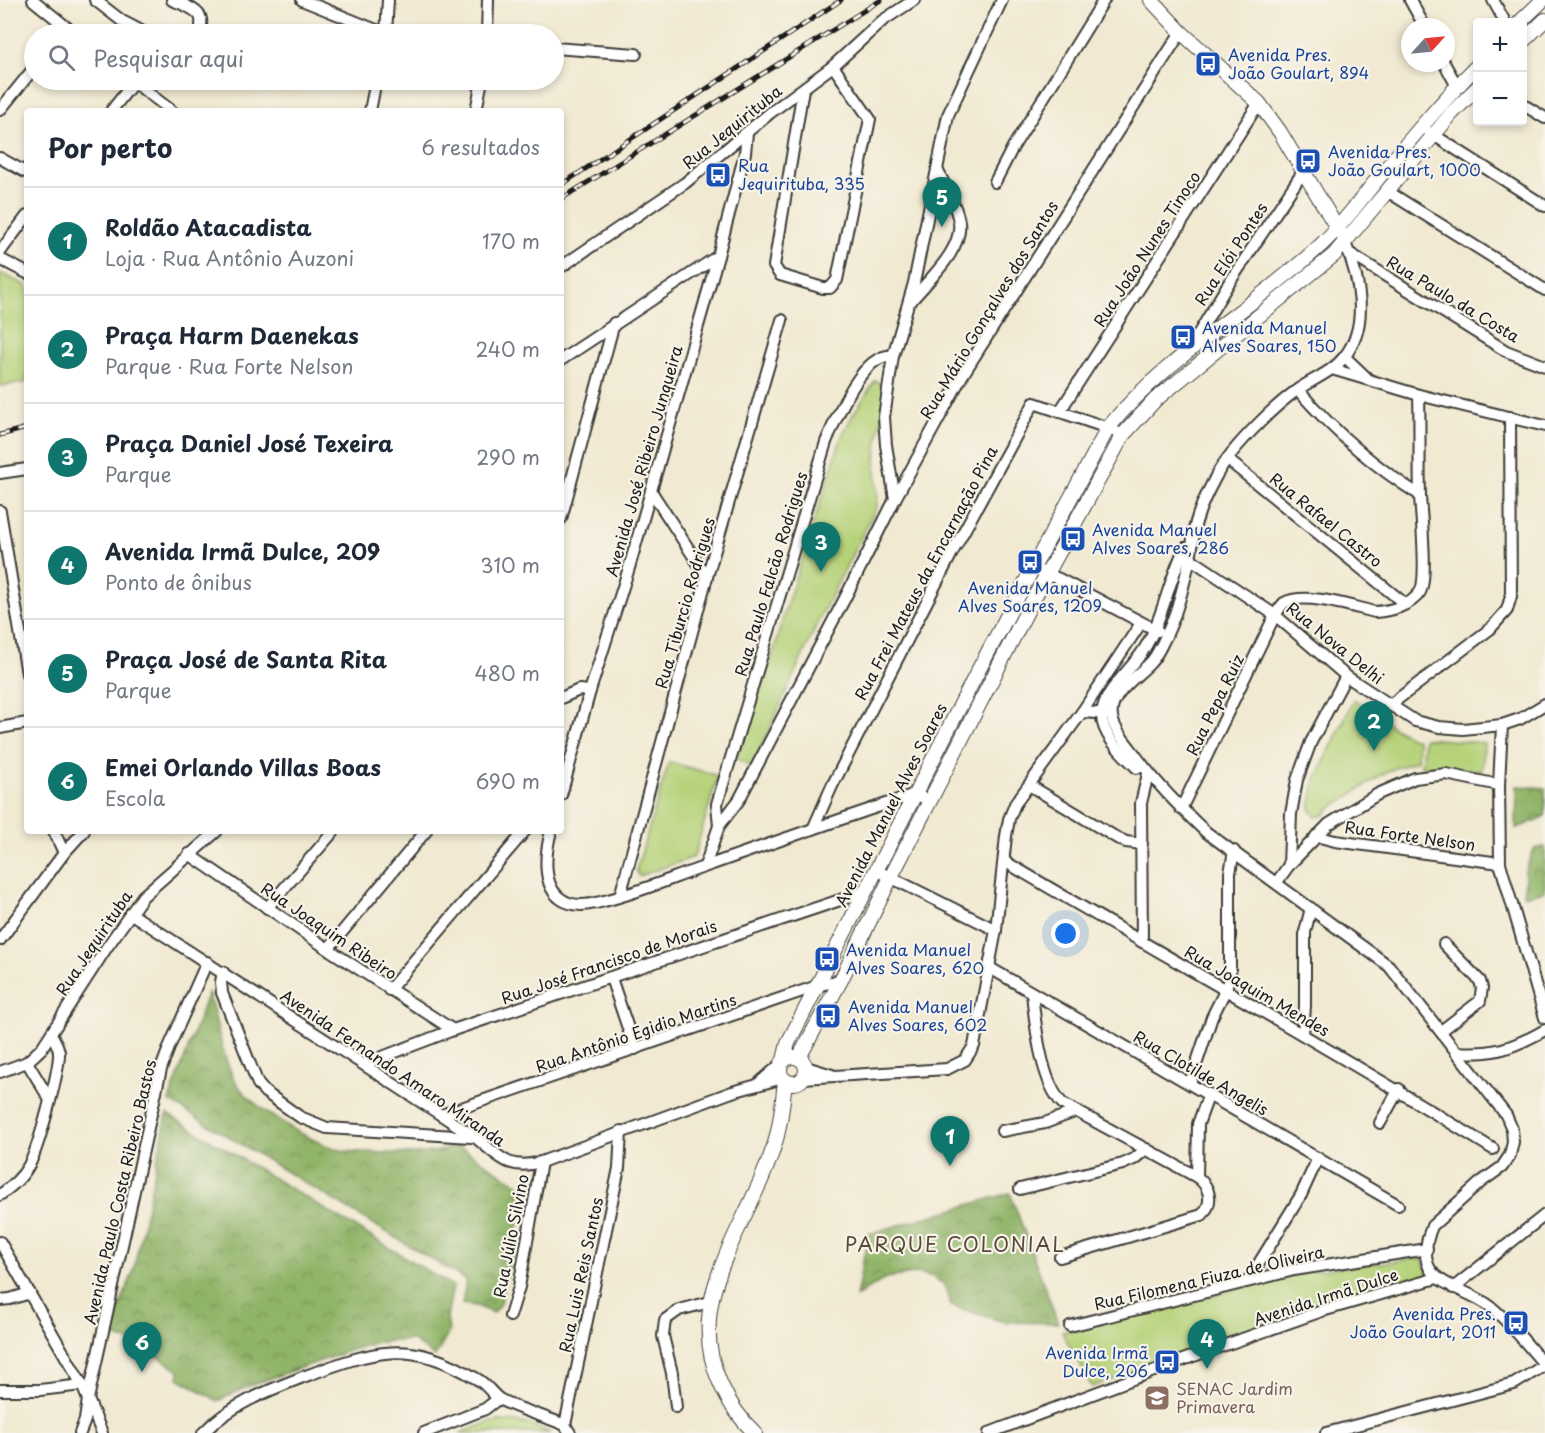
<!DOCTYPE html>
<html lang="pt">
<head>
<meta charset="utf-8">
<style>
	:root { --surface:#fff; --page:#f6f6f7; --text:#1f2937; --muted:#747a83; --line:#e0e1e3; --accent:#0f766e }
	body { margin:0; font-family:"Playpen Sans",sans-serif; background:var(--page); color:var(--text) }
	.controls { position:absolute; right:18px; top:18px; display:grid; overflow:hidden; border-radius:6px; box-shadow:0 3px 9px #0003 }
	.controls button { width:54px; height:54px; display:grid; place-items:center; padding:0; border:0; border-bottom:2px solid var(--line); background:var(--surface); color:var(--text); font:30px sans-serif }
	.compass { position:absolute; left:1401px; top:18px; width:54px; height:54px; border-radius:50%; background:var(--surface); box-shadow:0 3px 9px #0003; rotate:63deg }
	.you { position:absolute; left:1066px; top:934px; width:21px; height:21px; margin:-15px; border:4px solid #fff; border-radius:50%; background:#1a73e8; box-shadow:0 0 0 9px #1a73e833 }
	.badge { display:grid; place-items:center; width:39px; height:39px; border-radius:50%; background:var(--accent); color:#fff; font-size:20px; font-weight:700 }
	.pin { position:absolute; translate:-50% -50px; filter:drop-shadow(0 2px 3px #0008) }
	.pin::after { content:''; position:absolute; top:32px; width:21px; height:18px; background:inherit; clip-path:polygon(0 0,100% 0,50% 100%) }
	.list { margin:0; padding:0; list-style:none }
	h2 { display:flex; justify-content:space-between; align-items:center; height:78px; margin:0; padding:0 24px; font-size:26px }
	h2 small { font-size:20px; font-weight:400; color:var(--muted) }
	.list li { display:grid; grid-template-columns:39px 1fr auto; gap:18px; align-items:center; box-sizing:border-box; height:108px; padding:0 24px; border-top:2px solid var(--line) }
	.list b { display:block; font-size:22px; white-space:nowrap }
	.list p { margin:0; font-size:20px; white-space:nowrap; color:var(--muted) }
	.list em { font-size:20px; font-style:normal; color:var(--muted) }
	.icon { flex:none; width:33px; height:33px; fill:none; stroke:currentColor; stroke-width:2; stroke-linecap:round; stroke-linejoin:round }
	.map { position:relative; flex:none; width:1545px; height:1433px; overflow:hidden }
	.search { position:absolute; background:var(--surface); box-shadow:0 3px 9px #0003; left:24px; top:24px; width:540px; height:66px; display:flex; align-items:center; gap:15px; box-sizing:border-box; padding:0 21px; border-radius:33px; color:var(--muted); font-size:22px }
	.panel { position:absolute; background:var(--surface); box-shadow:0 3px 9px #0003; left:24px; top:108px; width:540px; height:726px; border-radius:6px }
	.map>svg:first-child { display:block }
	.green { fill:#b5d278; stroke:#68774a; stroke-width:1.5 }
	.forest { fill:url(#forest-crowns); stroke:#566842; stroke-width:1.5 }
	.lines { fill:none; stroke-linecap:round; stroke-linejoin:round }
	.minor-casing { stroke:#3c3b37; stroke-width:14 }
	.major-casing { stroke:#3c3b37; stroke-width:16 }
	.minor { stroke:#fff; stroke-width:10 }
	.major { stroke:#fff; stroke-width:14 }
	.rail-casing { stroke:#1c1c1c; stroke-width:5 }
	.rail { stroke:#f7f3e8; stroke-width:3; stroke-dasharray:9; stroke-linecap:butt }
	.labels { text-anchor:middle; stroke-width:4.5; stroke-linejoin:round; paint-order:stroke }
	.transit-label { font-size:16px; fill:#164399; stroke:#f7f3e8; text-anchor:start }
	.street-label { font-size:16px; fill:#1c1c1c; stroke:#f7f3e8 }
	.education-label { font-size:16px; fill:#785e54; stroke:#f7f3e8; text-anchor:start }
	.quarter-label { font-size:20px; letter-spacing:1.5px; fill:#584a37; stroke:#f7f3e8 }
</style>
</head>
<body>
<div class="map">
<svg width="1545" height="1433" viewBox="0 0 1545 1433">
	<defs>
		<pattern id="forest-crowns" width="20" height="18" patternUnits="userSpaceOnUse" patternTransform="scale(1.5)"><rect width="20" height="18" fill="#90b468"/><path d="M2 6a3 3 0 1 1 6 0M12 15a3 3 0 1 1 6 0" fill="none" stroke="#759255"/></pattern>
	</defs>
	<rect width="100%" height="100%" fill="#f7f3e8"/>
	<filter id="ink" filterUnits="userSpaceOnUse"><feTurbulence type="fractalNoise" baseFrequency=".0167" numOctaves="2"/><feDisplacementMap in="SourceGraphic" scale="12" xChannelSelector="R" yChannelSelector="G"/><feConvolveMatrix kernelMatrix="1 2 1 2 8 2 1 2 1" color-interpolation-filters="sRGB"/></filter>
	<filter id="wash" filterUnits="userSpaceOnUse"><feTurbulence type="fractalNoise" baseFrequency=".008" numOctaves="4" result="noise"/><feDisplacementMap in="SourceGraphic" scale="24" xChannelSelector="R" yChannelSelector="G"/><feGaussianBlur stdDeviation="1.35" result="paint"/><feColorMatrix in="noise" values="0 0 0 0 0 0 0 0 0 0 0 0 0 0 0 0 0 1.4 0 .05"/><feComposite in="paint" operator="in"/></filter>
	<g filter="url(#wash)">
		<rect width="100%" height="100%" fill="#f1e9d1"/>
		<g class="green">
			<path d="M0 273 27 286V382L0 386Z"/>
			<path d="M875 381 880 383 887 390C882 416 876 442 876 468 876 481 879 493 877 506L818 622 752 767 736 758 772 657 787 604 842 436 852 416Z"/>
			<path d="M1354 699 1399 731 1418 741 1417 761 1395 768 1378 777 1328 810 1325 815 1316 817 1310 809 1315 781Z"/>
			<path d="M1424 738 1484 743 1482 771 1421 766Z"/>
			<path d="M669 762 718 776 694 857 639 876 637 872V867Z"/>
			<path d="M1422 1258 1429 1277 1371 1289 1326 1302 1092 1387 1062 1332 1311 1271Z"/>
			<path d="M501 1421C519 1421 533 1424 550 1433H460L490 1422Z"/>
		</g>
		<g class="forest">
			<path d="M1517 786 1545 788V816L1516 829Z"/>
			<path d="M1545 847V891L1524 896 1525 871 1534 849Z"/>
			<path d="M208 993C218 1021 221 1058 237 1084 254 1110 310 1141 340 1150 349 1153 358 1151 367 1152 396 1153 430 1158 457 1145L521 1186 523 1192 517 1234 501 1302 493 1313 477 1306 462 1304 466 1280 169 1101Z"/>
			<path d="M167 1114 453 1286 447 1317 449 1332 435 1357 412 1340 378 1342 360 1347 249 1386 218 1401 178 1378 179 1371 144 1347 109 1334 133 1272Z"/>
			<path d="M1010 1193 1058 1323 1005 1322 951 1306 944 1284 933 1277 919 1273 886 1278 856 1297 868 1234Z"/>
		</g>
	</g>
	<g filter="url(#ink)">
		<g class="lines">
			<g class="minor-casing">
				<g id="minor">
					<path d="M33 0 75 34"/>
					<path d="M95 0 122 21 147 34"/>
					<path d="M172 0C181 4 199 9 201 19 202 24 200 30 200 34"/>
					<path d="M302 0 386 34"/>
					<path d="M1410 0 1425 27"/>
					<path d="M1493 0 1505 22"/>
					<path d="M386 34 388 0"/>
					<path d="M487 34 488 0"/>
					<path d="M554 48 636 54"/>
					<path d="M1444 63 1457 86"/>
					<path d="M131 80 172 111"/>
					<path d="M803 89 774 266 780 275 823 288H830L837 280 870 119 833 66"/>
					<path d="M1522 104 1545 118"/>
					<path d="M0 110 34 68"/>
					<path d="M111 111 134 82"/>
					<path d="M370 111 376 80"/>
					<path d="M476 111 482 80"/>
					<path d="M1429 132 1545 206"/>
					<path d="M0 158 27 173"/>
					<path d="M995 182 1013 147 1104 0"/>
					<path d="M1387 191 1545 290"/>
					<path d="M1345 243C1359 277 1370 324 1345 356 1333 372 1313 379 1297 390 1272 408 1227 452 1214 480 1207 493 1200 508 1196 522 1193 532 1193 543 1191 553 1184 584 1177 616 1162 644 1159 650 1155 658 1150 663 1137 677 1108 695 1112 717 1114 729 1123 739 1130 748 1152 779 1178 806 1206 832L1389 966 1506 1115 1512 1129 1513 1142 1510 1155 1502 1167 1481 1182 1432 1226C1408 1287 1460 1282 1491 1307 1511 1323 1528 1346 1545 1365"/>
					<path d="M0 252 27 216"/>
					<path d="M1349 253 1506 351 1545 366"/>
					<path d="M0 259 27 273"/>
					<path d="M561 267 685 183 770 113 833 66 882 21 914 0"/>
					<path d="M911 301C929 279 967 247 958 217 954 200 944 185 937 169"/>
					<path d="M1191 346 1227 286 1303 172"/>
					<path d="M1345 357 1368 379"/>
					<path d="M561 360 718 256"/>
					<path d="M1332 369 1419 395 1545 426"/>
					<path d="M1298 390C1333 430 1374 467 1420 495"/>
					<path d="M1060 411 1259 103"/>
					<path d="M1228 460 1405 604"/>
					<path d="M0 473 27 469"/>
					<path d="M651 491 707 577"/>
					<path d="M895 499 886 445 884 417 893 356 914 283 948 115 1002 0"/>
					<path d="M0 511 27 674"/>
					<path d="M561 519 614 323"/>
					<path d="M1182 553 1275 615 1346 676 1415 721 1439 727 1463 729 1502 725 1520 719 1545 704"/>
					<path d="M1032 568 1059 579 1158 631"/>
					<path d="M561 698 579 690 590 691"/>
					<path d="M1390 705 1490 629 1507 610 1511 596 1510 417"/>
					<path d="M1082 712 1141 623"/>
					<path d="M1502 725 1499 785 1500 863 1545 1018"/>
					<path d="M0 728 27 723"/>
					<path d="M1137 768C1124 755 1102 736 1102 716 1101 693 1131 670 1143 651 1163 620 1168 581 1185 548"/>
					<path d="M1029 785 1117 838 1126 842 1142 844"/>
					<path d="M561 795 590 691 629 568 718 256 745 153 747 133"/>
					<path d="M1181 809 1275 615C1278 611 1281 606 1284 603 1304 591 1353 607 1375 612 1390 611 1411 606 1420 592 1428 579 1421 515 1420 496 1419 463 1420 429 1419 395"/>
					<path d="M719 826 717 804 826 442C836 419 862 352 893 356"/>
					<path d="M813 829 832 786 953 551 1034 403 1108 428 1123 435"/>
					<path d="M54 831 64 853"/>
					<path d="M551 831C545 854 540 893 569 903 578 906 588 905 596 903 633 895 669 879 704 867 774 842 845 818 915 794L930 801"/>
					<path d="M1316 836 1335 841 1500 863"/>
					<path d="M189 854 328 949 453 1030"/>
					<path d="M1004 861C1167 958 1333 1049 1493 1149"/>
					<path d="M1289 865 1329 824 1378 794 1415 778 1446 774 1499 785"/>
					<path d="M705 866 719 826 739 800 844 600 895 499 962 376 1181 32"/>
					<path d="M876 870 996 930"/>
					<path d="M1277 882 1289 865 1291 814 1297 780 1311 742 1346 676"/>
					<path d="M620 896 707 577 782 320"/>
					<path d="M267 908 334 831"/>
					<path d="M130 913 475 1137C500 1157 508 1171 541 1162L732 1092 783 1078"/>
					<path d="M0 940 64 853 84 831"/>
					<path d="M1142 942 1141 803 1148 774"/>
					<path d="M328 949 426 831"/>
					<path d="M990 968 1398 1205"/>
					<path d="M223 972 221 982 222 993 258 1084 265 1092 300 1117 327 1128 471 1137"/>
					<path d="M611 978 635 1049"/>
					<path d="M389 990 525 831"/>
					<path d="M1032 993C1035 1023 1041 1083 1063 1104L1197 1177C1210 1187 1214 1202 1202 1215L1060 1257"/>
					<path d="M1441 1031 1480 1001 1482 988 1480 981 1444 944"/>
					<path d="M1303 1034 1305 1006V932L1311 908"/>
					<path d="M1456 1052C1494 1055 1513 1048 1545 1030"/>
					<path d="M27 1062 50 1100"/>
					<path d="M364 1064 453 1030 864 892"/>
					<path d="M806 1067 832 1075"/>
					<path d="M0 1072 27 1062 41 1049 107 947 143 896 217 831"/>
					<path d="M803 1078 947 1069 965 1060 974 1046 996 930 1006 836 1009 819 1015 804 1082 712 1111 714"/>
					<path d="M1190 1083 1212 1017 1226 989 1230 975V873L1234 851"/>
					<path d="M758 1084 781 1064"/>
					<path d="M441 1115 817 986 841 980"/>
					<path d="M1380 1123 1399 1089"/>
					<path d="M1002 1131 1045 1123 1077 1111"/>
					<path d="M1197 1177 1198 1124 1209 1094"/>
					<path d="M1020 1189 1123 1164 1134 1159 1146 1149"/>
					<path d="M0 1195C12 1186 22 1178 29 1165 38 1149 60 1070 59 1052 58 1046 55 1040 51 1035"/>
					<path d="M0 1242 82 1385 102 1433"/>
					<path d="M1248 1281 1301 1195 1318 1158"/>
					<path d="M1453 1288 1545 1215"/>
					<path d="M0 1300 10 1299 30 1293"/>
					<path d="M510 1316 519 1287 541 1162"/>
					<path d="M1070 1326 1294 1270 1427 1249"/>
					<path d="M0 1390H40L82 1385"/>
					<path d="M676 1407 672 1373 663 1336 665 1320 679 1310 710 1302"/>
					<path d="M565 1425 619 1168 621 1131"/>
					<path d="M80 1433 85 1420 88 1399 161 1069 170 1045 207 962"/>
					<path d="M203 1433C230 1405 267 1391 303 1377 373 1351 408 1337 477 1379 487 1384 493 1396 501 1400 520 1410 544 1416 565 1425L570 1433"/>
					<path d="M424 1433 485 1409 498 1399"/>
					<path d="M989 1433 1191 1357 1322 1311 1437 1278"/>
					<path d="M1326 1433 1514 1384 1545 1365"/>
				</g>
			</g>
			<g class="major-casing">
				<g id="major">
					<path d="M1151 0 1181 32 1259 103 1280 132 1340 233"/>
					<path d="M1520 22 1543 0"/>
					<path d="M1522 42 1545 20"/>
					<circle cx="793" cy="1070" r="13"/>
					<path d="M800 1058 802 1052 841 980 891 877 1029 607 1123 435 1155 400 1334 255 1452 113 1478 87"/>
					<path d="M784 1060 788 1043 979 669 1108 428C1165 357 1255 307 1322 244 1342 225 1358 203 1375 182 1408 142 1441 102 1478 65"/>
					<path d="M755 1433C740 1419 729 1403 721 1385 680 1297 751 1224 775 1143 781 1123 783 1102 785 1080"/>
				</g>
			</g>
			<use href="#minor" class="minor"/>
			<use href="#major" class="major"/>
			<g class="rail-casing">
				<g id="rail">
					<path d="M561 185 841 0"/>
					<path d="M561 199 881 0"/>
					<path d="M0 435 27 428"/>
				</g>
			</g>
			<use href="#rail" class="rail"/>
		</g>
	</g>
	<defs>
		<g id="bus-square" transform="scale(1.35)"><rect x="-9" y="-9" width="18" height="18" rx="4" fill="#1a4fb4" stroke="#f7f3e8"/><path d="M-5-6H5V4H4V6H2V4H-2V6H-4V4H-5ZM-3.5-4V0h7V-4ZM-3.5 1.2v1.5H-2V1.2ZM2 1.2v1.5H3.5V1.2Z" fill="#fff"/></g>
		<g id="university-square" transform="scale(1.35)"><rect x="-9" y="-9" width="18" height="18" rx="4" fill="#8d6e63" stroke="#f7f3e8"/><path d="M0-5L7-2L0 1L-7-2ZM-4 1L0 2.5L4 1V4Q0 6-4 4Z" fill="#fff"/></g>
	</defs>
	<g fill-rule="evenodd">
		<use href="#bus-square" x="1208" y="64"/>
		<use href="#bus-square" x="1308" y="161"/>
		<use href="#bus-square" x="718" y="175"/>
		<use href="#bus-square" x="1183" y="337"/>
		<use href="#bus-square" x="1073" y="539"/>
		<use href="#bus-square" x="1030" y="562"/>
		<use href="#bus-square" x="827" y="959"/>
		<use href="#bus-square" x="828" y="1016"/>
		<use href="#bus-square" x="1516" y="1323"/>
		<use href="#bus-square" x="1167" y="1362"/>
		<use href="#university-square" x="1157" y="1398"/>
	</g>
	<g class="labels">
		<g class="transit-label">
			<text x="1228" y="61">Avenida Pres.<tspan x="1228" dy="18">João Goulart, 894</tspan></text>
			<text x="1328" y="158">Avenida Pres.<tspan x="1328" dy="18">João Goulart, 1000</tspan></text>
			<text x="738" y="172">Rua<tspan x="738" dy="18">Jequirituba, 335</tspan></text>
			<text x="1202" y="334">Avenida Manuel<tspan x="1202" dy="18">Alves Soares, 150</tspan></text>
			<text x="1092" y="536">Avenida Manuel<tspan x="1092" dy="18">Alves Soares, 286</tspan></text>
			<text x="1030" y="594" text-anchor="middle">Avenida Manuel<tspan x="1030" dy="18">Alves Soares, 1209</tspan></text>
			<text x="846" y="956">Avenida Manuel<tspan x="846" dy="18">Alves Soares, 620</tspan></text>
			<text x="848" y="1013">Avenida Manuel<tspan x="848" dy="18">Alves Soares, 602</tspan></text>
			<text x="1496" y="1320" text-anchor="end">Avenida Pres.<tspan x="1496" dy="18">João Goulart, 2011</tspan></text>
			<text x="1148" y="1359" text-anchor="end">Avenida Irmã<tspan x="1148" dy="18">Dulce, 206</tspan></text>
		</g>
		<g class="street-label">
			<text transform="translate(732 127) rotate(-39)" y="6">Rua Jequirituba</text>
			<text transform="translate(1147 249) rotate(-57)" y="6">Rua João Nunes Tinoco</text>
			<text transform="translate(1231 254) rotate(-57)" y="6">Rua Elói Pontes</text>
			<text transform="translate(1453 299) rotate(31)" y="6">Rua Paulo da Costa</text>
			<text transform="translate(989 310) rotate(-59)" y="6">Rua Mário Gonçalves dos Santos</text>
			<text transform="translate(644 461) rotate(-74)" y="6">Avenida José Ribeiro Junqueira</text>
			<text transform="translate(1326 520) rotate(39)" y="6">Rua Rafael Castro</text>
			<text transform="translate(926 573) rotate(-62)" y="6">Rua Frei Mateus da Encarnação Pina</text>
			<text transform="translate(771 574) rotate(-73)" y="6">Rua Paulo Falcão Rodrigues</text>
			<text transform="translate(685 603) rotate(-74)" y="6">Rua Tiburcio Rodrigues</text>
			<text transform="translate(1335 643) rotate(39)" y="6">Rua Nova Delhi</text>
			<text transform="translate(1215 705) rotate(-64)" y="6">Rua Pepa Ruiz</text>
			<text transform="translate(891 805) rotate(-63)" y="6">Avenida Manuel Alves Soares</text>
			<text transform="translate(1410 836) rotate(8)" y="6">Rua Forte Nelson</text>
			<text transform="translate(329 931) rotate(34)" y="6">Rua Joaquim Ribeiro</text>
			<text transform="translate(94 943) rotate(-56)" y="6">Rua Jequirituba</text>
			<text transform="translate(609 962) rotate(-19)" y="6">Rua José Francisco de Morais</text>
			<text transform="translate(1257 991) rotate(30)" y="6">Rua Joaquim Mendes</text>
			<text transform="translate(636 1033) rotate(-19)" y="6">Rua Antônio Egidio Martins</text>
			<text transform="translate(393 1068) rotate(34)" y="6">Avenida Fernando Amaro Miranda</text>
			<text transform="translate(1201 1073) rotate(30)" y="6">Rua Clotilde Angelis</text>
			<text transform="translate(120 1192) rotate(-77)" y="6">Avenida Paulo Costa Ribeiro Bastos</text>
			<text transform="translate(511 1236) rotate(-79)" y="6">Rua Júlio Silvino</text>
			<text transform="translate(581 1275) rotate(-78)" y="6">Rua Luis Reis Santos</text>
			<text transform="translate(1209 1278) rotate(-13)" y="6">Rua Filomena Fiuza de Oliveira</text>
			<text transform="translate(1326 1297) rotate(-18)" y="6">Avenida Irmã Dulce</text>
		</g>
		<g class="education-label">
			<text x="1176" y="1395">SENAC Jardim<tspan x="1176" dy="18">Primavera</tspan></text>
		</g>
		<g class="quarter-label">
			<text x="955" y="1252">PARQUE COLONIAL</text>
		</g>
	</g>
</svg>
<div class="controls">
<button>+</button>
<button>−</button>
</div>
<svg class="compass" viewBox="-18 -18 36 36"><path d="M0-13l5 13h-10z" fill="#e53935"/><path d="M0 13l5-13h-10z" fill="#747a83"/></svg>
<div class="you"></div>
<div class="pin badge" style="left:950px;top:1166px">1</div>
<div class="pin badge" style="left:1374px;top:751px">2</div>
<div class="pin badge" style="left:821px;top:572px">3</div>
<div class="pin badge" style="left:1207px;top:1369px">4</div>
<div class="pin badge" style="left:942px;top:227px">5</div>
<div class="pin badge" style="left:142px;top:1372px">6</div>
<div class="search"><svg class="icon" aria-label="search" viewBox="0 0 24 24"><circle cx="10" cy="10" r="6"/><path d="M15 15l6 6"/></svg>Pesquisar aqui</div>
<section class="panel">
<h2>Por perto<small>6 resultados</small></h2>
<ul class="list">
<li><span class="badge">1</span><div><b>Roldão Atacadista</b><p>Loja · Rua Antônio Auzoni</p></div><em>170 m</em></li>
<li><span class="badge">2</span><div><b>Praça Harm Daenekas</b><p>Parque · Rua Forte Nelson</p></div><em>240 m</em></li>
<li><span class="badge">3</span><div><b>Praça Daniel José Texeira</b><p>Parque</p></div><em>290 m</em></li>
<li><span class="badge">4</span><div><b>Avenida Irmã Dulce, 209</b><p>Ponto de ônibus</p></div><em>310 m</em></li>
<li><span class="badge">5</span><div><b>Praça José de Santa Rita</b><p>Parque</p></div><em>480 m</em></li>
<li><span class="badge">6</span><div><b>Emei Orlando Villas Boas</b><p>Escola</p></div><em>690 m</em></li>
</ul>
</section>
</div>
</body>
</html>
